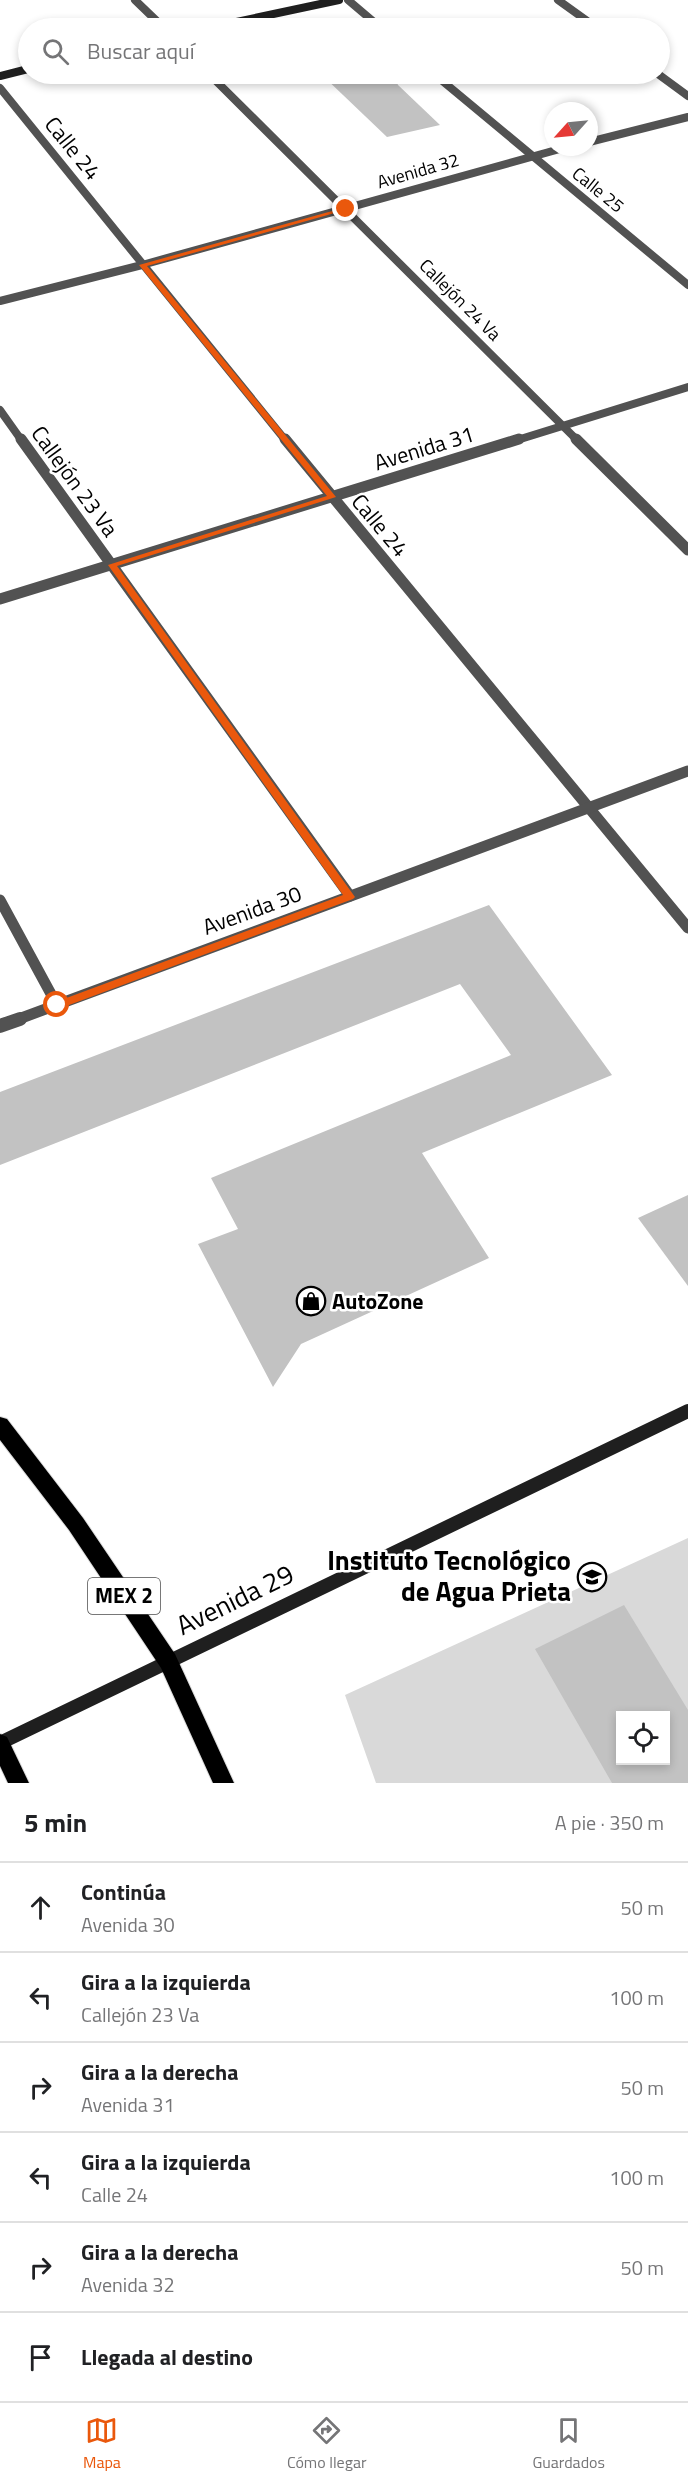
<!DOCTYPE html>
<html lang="es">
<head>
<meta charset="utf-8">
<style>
	:root { --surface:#fff; --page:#f6f6f6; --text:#202124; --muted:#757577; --line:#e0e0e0; --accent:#ea580c }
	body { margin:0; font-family:"Titillium Web",sans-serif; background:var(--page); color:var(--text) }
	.controls { position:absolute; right:18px; bottom:18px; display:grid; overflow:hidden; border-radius:0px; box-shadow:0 3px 9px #0003 }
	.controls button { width:54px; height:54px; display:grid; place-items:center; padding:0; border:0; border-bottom:2px solid var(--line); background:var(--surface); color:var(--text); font:30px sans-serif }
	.compass { position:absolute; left:544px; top:102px; width:54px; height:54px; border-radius:50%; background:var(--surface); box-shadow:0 3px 9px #0003; rotate:243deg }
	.stop { position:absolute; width:18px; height:18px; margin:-14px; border:4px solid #ea580c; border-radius:50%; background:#fff }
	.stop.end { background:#ea580c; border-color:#fff; box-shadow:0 2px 6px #0008 }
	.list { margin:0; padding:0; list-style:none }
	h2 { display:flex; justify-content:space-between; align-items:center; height:78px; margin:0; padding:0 24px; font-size:26px }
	h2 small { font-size:20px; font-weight:400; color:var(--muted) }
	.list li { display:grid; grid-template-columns:39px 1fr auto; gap:18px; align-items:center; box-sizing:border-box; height:90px; padding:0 24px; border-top:2px solid var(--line) }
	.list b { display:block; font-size:22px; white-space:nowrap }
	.list p { margin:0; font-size:20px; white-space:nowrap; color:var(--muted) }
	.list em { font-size:20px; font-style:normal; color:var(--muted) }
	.icon { flex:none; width:33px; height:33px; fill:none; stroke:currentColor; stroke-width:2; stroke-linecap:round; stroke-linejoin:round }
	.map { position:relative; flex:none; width:688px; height:1783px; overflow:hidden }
	.search { position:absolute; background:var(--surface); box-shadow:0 3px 9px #0003; left:18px; right:18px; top:18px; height:66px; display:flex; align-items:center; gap:15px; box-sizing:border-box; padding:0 21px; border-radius:33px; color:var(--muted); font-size:22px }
	.sheet { height:618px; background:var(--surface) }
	nav { display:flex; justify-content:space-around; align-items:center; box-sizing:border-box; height:84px; border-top:2px solid var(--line); background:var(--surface); font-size:16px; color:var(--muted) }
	nav a { display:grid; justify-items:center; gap:3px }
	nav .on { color:var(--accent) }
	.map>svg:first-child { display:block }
	.green { fill:#d9d9d9; fill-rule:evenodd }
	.building { fill:#c2c2c2; fill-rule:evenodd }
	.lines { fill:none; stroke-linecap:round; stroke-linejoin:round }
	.primary-casing { stroke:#dbdbdb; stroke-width:2 }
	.service-far1 { stroke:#525252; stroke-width:8 }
	.service { stroke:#525252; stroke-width:11 }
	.minor-far2 { stroke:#525252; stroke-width:8 }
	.minor-far1 { stroke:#525252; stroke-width:11 }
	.minor { stroke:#525252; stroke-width:14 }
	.secondary-far1 { stroke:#1f1f1f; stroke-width:8 }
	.secondary { stroke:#1f1f1f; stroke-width:14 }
	.primary { fill:#000; fill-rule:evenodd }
	.route { fill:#ea580c }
	.labels { text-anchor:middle; stroke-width:5; stroke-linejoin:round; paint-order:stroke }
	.far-street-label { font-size:18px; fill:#000; stroke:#fff }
	.shield { fill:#fff; stroke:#4c4c4c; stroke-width:1.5 }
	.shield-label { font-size:21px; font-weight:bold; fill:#000 }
	.street-label { font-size:22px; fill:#000; stroke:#fff }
	.poi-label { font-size:22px; font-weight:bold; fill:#000; stroke:#fff; text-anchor:start }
	.near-poi-label { font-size:27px; font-weight:bold; fill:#000; stroke:#fff; text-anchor:end }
	.near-street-label { font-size:27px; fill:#000; stroke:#fff }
</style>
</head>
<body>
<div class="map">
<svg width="688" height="1783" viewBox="0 0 688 1783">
	<rect width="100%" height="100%" fill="#fff"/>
	<path class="green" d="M688 1538V1783H376L345 1695ZM620 1716H666V1760H620Z"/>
	<g class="building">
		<path d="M321 74H394L398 85 440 125 387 137Z"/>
		<path d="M489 905 612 1075 422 1153 489 1258 301 1344 273 1387 198 1244 238 1229 211 1178 511 1055 460 984 0 1165V1092Z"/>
		<path d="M688 1195V1286L638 1218Z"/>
		<path d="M624 1605 688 1710V1783H612L535 1649ZM621 1716H666V1761H621Z"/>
	</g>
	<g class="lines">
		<g class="primary-casing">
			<g id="primary">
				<path d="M0 1417 7 1419 83 1518 175 1654 234 1783H213L161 1668 69 1530 0 1440Z"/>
				<path d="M0 1734 7 1737 29 1783H8L0 1766Z"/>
			</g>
		</g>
		<g class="service-far1">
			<path d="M135 0 164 28"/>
			<path d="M558 0 597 28"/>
			<path d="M209 74 578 441"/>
			<path d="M658 74 688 96"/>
			<path d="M0 410 22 441"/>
		</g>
		<g class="service">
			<path d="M21 439 350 896"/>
			<path d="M576 439 688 550"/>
		</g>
		<g class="minor-far2">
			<path d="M348 0 381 28"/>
			<path d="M434 74 688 285"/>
			<path d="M0 88 286 441"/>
			<path d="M589 142 688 117"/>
			<path d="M0 301 142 265 567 147"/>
			<path d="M514 441 688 387"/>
		</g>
		<g class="minor-far1">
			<path d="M285 439 688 928"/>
			<path d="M0 599 519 439"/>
			<path d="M0 900 57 1005"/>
			<path d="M16 1020 688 771"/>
		</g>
		<path class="minor" d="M0 1026 20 1019"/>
		<g class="secondary-far1">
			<path d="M208 28 339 0"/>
			<path d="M0 76 28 69"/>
		</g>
		<path class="secondary" d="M0 1743 688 1411"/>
		<use href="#primary" class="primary"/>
	</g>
	<path class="route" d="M343 208 349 209 147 266 336 497 117 566 355 897 353 899 61 1008H53V1003L343 895 108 565 327 496 139 265Z"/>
	<defs>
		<g id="shop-ring" transform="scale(1.5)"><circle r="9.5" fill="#fff" stroke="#000" stroke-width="1.5"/><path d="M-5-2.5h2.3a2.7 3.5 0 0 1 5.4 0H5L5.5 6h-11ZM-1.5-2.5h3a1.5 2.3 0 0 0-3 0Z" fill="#000"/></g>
		<g id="university-ring" transform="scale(1.5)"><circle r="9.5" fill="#fff" stroke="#000" stroke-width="1.5"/><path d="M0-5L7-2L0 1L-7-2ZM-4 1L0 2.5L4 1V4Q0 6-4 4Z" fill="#000"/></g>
	</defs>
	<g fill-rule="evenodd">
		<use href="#shop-ring" x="311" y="1301"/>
		<use href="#university-ring" x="592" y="1577"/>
	</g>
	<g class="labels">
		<g class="far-street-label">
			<text transform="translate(418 171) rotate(-16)" y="6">Avenida 32</text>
			<text transform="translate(598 190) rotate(39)" y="6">Calle 25</text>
			<text transform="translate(460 300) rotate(45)" y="6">Callejón 24 Va</text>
		</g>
		<rect class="shield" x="88" y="1578" width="72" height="36" rx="4.5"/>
		<g class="shield-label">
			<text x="124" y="1603">MEX 2</text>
		</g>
		<g class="street-label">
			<text transform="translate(73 148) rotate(51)" y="8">Calle 24</text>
			<text transform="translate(424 448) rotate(-17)" y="8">Avenida 31</text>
			<text transform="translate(75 481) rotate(54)" y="8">Callejón 23 Va</text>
			<text transform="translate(380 525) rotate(50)" y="8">Calle 24</text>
			<text transform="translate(252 910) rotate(-20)" y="8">Avenida 30</text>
		</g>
		<g class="poi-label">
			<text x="332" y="1309">AutoZone</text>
		</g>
		<g class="near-poi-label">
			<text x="571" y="1570">Instituto Tecnológico<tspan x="571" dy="31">de Agua Prieta</tspan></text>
		</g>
		<g class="near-street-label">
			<text transform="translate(235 1600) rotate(-26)" y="9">Avenida 29</text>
		</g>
	</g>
</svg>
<div class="controls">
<button><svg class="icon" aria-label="locate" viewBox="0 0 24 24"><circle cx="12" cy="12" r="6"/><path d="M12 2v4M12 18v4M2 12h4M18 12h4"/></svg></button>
</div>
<svg class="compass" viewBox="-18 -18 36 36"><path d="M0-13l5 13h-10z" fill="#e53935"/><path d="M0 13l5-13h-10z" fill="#757577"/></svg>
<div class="stop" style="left:57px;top:1005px"></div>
<div class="stop end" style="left:346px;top:209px"></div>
<div class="search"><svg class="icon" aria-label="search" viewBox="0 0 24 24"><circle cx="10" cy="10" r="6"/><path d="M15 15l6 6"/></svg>Buscar aquí</div>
</div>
<section class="sheet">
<h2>5 min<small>A pie · 350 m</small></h2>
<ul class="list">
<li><svg class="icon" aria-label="ahead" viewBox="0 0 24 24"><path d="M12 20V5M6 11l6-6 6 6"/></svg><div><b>Continúa</b><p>Avenida 30</p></div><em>50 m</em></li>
<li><svg class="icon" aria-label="left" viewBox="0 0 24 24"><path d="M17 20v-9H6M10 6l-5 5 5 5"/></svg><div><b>Gira a la izquierda</b><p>Callejón 23 Va</p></div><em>100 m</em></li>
<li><svg class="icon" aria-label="right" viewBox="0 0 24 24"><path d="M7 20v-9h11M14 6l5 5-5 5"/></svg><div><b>Gira a la derecha</b><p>Avenida 31</p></div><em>50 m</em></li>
<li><svg class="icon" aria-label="left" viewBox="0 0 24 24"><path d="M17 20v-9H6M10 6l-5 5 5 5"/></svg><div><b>Gira a la izquierda</b><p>Calle 24</p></div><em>100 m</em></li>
<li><svg class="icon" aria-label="right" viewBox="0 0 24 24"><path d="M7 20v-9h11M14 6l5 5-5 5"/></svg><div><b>Gira a la derecha</b><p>Avenida 32</p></div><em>50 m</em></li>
<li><svg class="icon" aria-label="arrive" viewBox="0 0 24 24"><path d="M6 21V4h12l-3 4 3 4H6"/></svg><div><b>Llegada al destino</b></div></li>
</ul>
</section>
<nav>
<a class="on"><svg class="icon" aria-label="map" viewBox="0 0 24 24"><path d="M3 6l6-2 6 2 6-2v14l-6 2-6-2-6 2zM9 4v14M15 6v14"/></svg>Mapa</a>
<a><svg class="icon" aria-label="directions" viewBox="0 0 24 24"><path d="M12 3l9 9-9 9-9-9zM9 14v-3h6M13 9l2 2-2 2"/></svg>Cómo llegar</a>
<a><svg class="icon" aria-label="saved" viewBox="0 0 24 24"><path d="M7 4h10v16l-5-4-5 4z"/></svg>Guardados</a>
</nav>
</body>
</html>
